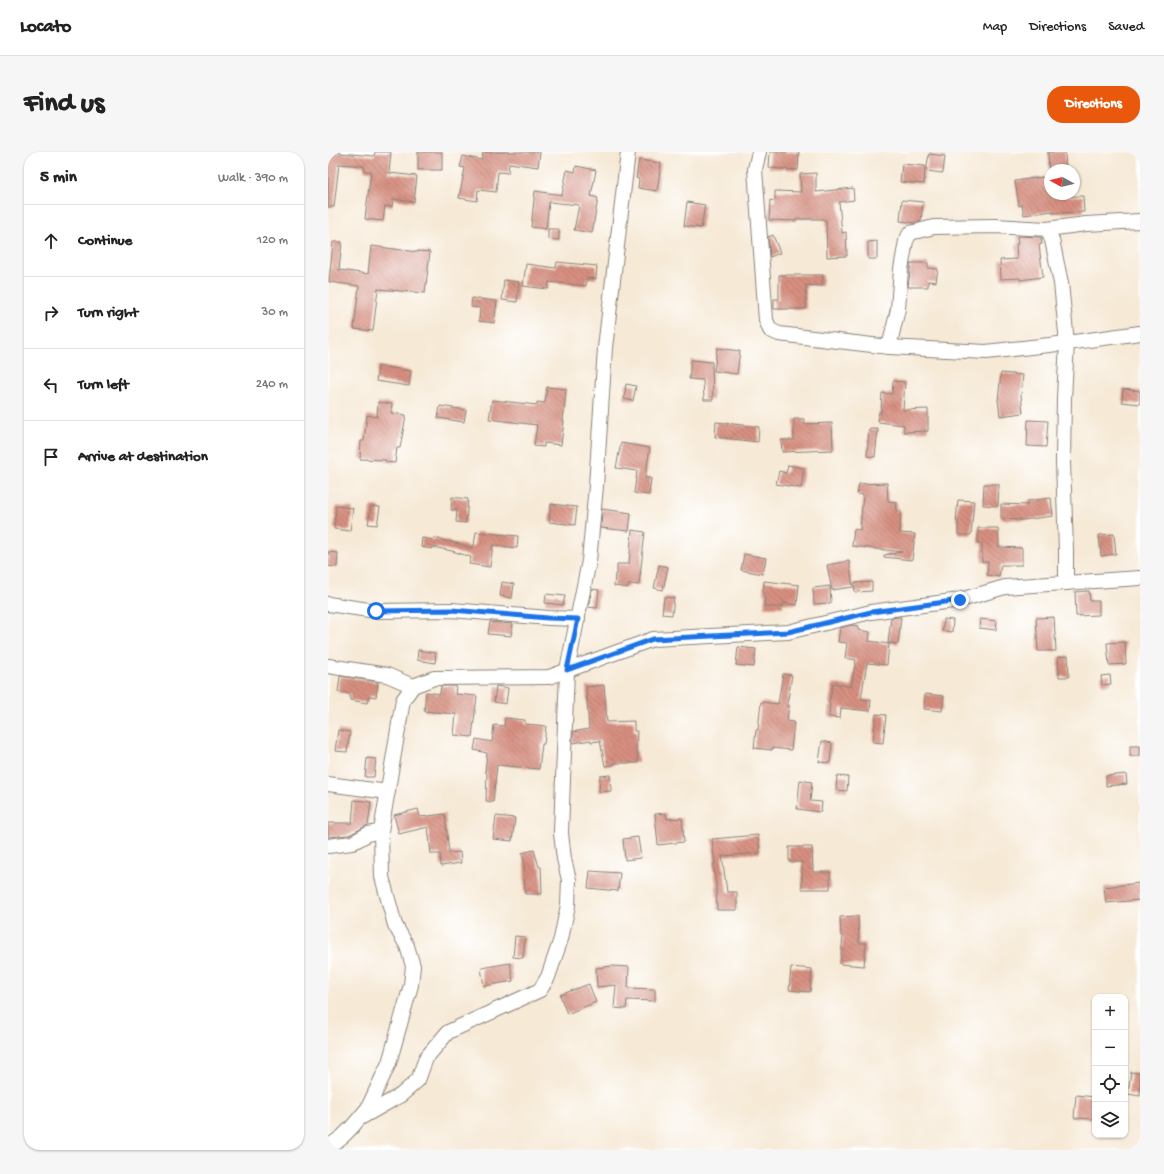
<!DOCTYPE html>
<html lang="en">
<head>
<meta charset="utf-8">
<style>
	:root { --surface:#fff; --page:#f6f6f6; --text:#222; --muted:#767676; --line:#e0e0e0; --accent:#ea580c }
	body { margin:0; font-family:"Gochi Hand",sans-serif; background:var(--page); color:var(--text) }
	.controls { position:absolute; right:12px; bottom:12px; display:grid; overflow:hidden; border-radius:8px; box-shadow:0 1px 3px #0004 }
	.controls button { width:36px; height:36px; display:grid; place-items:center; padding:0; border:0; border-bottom:1px solid var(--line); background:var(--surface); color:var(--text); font:20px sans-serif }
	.compass { position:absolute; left:716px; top:12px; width:36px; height:36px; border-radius:50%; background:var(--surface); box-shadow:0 1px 3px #0004; rotate:278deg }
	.stop { position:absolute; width:12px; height:12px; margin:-9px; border:3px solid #1a73e8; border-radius:50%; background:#fff }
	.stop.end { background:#1a73e8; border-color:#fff; box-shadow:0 1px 4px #0008 }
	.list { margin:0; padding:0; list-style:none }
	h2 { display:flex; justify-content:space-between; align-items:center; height:52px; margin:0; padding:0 16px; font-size:17px }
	h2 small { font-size:13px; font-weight:400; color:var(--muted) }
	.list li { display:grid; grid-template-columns:26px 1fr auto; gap:12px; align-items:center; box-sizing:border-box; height:72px; padding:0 16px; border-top:1px solid var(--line) }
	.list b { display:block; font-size:15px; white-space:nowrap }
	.list em { font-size:13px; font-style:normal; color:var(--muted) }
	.icon { flex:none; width:22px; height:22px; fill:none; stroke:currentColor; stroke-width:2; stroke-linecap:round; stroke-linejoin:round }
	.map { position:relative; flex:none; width:812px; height:998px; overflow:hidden; border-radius:16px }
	header { display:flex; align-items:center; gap:24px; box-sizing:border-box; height:56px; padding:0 20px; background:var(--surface); border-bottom:1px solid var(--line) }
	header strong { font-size:19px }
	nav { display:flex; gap:22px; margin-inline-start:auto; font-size:14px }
	.intro { display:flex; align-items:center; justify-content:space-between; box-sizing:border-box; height:96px; padding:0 24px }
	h1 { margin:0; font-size:28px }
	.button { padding:10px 18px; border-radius:16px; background:var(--accent); color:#fff; font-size:14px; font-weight:700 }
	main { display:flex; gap:24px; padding:0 24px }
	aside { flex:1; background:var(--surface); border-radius:16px; box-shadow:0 1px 3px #0004 }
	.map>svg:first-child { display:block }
	.building { fill:url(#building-back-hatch) }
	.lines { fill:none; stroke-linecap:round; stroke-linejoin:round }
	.minor-casing { stroke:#898278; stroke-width:16 }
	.minor { stroke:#fff; stroke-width:14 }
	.route { stroke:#1a73e8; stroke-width:5 }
</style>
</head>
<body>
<header>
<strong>Locato</strong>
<nav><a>Map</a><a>Directions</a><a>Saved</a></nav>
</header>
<div class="intro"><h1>Find us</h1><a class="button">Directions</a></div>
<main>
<aside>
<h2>5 min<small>Walk · 390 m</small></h2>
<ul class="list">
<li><svg class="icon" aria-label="ahead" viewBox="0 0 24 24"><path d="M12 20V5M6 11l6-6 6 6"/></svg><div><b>Continue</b></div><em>120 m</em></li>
<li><svg class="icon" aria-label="right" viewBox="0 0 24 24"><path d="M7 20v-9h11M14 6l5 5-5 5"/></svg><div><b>Turn right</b></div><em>30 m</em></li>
<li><svg class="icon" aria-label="left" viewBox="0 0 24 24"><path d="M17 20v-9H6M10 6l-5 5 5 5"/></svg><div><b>Turn left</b></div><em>240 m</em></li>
<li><svg class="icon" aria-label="arrive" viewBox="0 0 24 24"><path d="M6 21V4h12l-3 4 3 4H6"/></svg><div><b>Arrive at destination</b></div></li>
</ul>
</aside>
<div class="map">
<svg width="812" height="998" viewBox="0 0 812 998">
	<defs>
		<pattern id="building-back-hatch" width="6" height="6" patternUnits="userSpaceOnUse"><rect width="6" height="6" fill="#d79081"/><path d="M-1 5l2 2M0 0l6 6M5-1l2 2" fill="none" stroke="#ae7569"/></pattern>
	</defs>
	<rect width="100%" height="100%" fill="#fff"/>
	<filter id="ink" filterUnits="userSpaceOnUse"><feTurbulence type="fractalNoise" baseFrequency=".025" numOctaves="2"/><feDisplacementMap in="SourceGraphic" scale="8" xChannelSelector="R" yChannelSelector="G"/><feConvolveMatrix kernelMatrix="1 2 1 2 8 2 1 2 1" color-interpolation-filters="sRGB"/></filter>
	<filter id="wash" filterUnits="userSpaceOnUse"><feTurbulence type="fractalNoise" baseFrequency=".012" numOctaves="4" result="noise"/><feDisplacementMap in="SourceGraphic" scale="16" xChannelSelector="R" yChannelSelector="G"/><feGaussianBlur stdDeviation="0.9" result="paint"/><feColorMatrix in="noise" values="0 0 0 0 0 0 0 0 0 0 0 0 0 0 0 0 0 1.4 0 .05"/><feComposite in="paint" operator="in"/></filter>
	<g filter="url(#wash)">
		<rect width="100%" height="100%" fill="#f6e9d5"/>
		<g id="blocks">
			<g class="building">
				<path d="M0 0H12V1L46 4 47 0H63L61 21 89 24 86 50 65 47 64 55 57 54 55 69 37 67 43 19H36V14L11 12 6 55H0Z"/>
				<rect x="90" y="0" width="24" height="18"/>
				<path d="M155 0H212L210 15 181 11 180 21 170 20 168 40 150 38 149 49 131 46 137 16 132 15 135 4 154 8Z"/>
				<path d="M442 0H471L470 18 441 16Z"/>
				<path d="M720 0H737L738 18H721Z"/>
				<path d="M601 2 617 4 615 21 598 19Z"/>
				<path d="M311 8 333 11 329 39 310 36 311 27 308 26Z"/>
				<path d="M574 12 597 14 596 32 572 30Z"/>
				<path d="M248 14 268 18 263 44 270 46 264 81 246 78 251 53 221 50 218 77 203 75 207 39 234 43 239 18 247 20Z"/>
				<path d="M488 21V40L525 36 526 48 511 50 514 81 518 80 519 104 499 105 498 68H495V67H468V69L441 68 442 48 447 49V39L473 40 472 22Z"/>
				<path d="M722 24V45L755 44 756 60 724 61V59L696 63 694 53 691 54 687 29Z"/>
				<path d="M574 48 595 50 593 69 587 71 572 69Z"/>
				<path d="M359 50 377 53 373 76 356 74Z"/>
				<path d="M220 77H231V88L220 87Z"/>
				<path d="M445 83 452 101 442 105 440 85Z"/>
				<path d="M689 84 713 85 714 92 711 93 715 125 692 128V126L673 127 672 108 689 107 688 92H690Z"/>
				<path d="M549 89V107H540V90Z"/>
				<path d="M5 90H14L11 118 40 122 43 94 90 100V99L102 100 97 141 50 137 45 179 26 177 31 134 1 130Z"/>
				<path d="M229 110 269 114 268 127 259 126 258 134 221 130 220 137 195 134 198 112 228 116Z"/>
				<path d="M583 111H600V116L610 117 608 130 600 129V135H580Z"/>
				<path d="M451 123H495L494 134 478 133V157H446V147H451Z"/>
				<path d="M176 128 191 130 189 150 174 148Z"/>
				<path d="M144 146 169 149 166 171 151 169 152 156 143 155Z"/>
				<path d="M389 196 412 199 409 222 386 219Z"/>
				<path d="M363 208 384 210 385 248H376L375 228 361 227Z"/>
				<path d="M50 214 83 219 81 234 48 229Z"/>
				<path d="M673 221 695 223 693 243 695 261 672 264 670 248Z"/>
				<path d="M565 229 577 230 575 258 600 257V279L576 280V273L550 270 551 260H553L554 241 564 242Z"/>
				<path d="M298 232 308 234 305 249 296 247Z"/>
				<path d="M219 235 238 237 235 269H236L233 293 216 291V295L206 294 209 273 161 267 164 248 209 253V250L217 251Z"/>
				<path d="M795 237 812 239V252L794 250Z"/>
				<path d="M50 250 64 252 63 261 78 263 72 296H69L67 311 58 310V308L32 307 33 289H36L39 263 49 265Z"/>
				<path d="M112 254 138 258 136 270 110 266Z"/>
				<path d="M466 267H476V272L504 271 505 298 454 300 453 288H466Z"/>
				<path d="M700 268 720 269 718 295 699 294Z"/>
				<path d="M388 270 431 275 430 290 387 285Z"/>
				<path d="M541 277H550L547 305 539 304Z"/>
				<path d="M293 291 322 296 317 326H323L321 343 306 341 309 319 288 316Z"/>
				<path d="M460 313 476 316 473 336 448 332 451 319 458 321Z"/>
				<path d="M559 331 560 349 569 350 568 359H573L572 381 587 382 584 408 556 405V403L574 400 524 394 526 377 532 378 535 343 529 342 531 332Z"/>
				<path d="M656 332H671L670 354 655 353Z"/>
				<path d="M124 345 140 347 138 371 128 370 129 358H123Z"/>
				<path d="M723 346 725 364 695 368 673 367V352L700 353 699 349Z"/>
				<path d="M630 348 646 349 643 383H630V369H628Z"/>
				<path d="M223 352 249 355 247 373 221 370Z"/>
				<path d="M8 354 25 356 22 379 6 377Z"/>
				<path d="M43 354 52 355 49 373 40 372Z"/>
				<path d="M274 357 303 361 301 379 273 376Z"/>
				<path d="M650 376H670L671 395 694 396V413H673L671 425 659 423 660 410H654V391L650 392Z"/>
				<path d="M304 378 317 380 311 433 301 432 300 436 286 434 287 422H289V412H301Z"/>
				<path d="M148 380 190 384 189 396 165 393 162 415 141 412 143 405 124 399 105 395 104 397 93 395 94 386 106 388V386L127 391H128L144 396V394H146Z"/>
				<path d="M786 382 788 402 773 404 771 383Z"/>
				<path d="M0 400 10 401 9 415 0 414Z"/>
				<path d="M416 402 438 406 435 422 413 418Z"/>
				<path d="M521 409 525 435 504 438 499 413Z"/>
				<path d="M331 413 340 415 335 438 326 436Z"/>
				<path d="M436 429 471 433 469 453 455 451V455H436L437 442H435Z"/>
				<path d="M174 430 186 432 184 446 172 444Z"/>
				<path d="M544 430V439L527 440 526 431Z"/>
				<path d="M502 434 503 451 486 452 485 436Z"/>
				<path d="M264 437 271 438 269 456 260 455Z"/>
				<path d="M761 439 762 449H771V463L748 464 747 440Z"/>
				<path d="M218 442 237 444 235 453 217 451Z"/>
				<path d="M336 445 346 446 344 463 334 462Z"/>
				<path d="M570 465H573L570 492 560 491 563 466Z"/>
				<path d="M726 465 728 499H710L708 466Z"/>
				<path d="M616 467 625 468 624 480 614 479Z"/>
				<path d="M652 467 669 469 668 478 651 476Z"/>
				<path d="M162 470 185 472 183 484 160 482Z"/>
				<path d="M524 473 530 474V478L542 480 541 489 561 492 559 513 539 511 533 547 543 548 542 559 513 556 512 566 501 565 502 552 501 551 505 531 523 535 528 508 517 506 519 491 510 490 512 476Z"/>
				<path d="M797 490 798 512 781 513 779 491Z"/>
				<path d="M410 495 428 497 426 515 408 513Z"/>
				<path d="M90 498 108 501 107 511 89 508Z"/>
				<path d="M740 504 741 525H731L730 505Z"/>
				<path d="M455 522 464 523 459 553H461L459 569 466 570 463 598 444 596V598L426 596 428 578H430L433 550 450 552Z"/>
				<path d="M782 523 783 532 774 533 773 524Z"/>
				<path d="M12 524 50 530 48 545 41 544 39 551 22 548V542L10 540Z"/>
				<path d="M276 533 279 570 306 569V579H309L308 598H309L310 611H286V613L277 614 272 589 263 590V588L245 591V580L261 577 258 535Z"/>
				<path d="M113 534H128L127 542 149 544 144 585 126 583 128 562 96 559 98 540 112 542Z"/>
				<path d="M168 534 180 536 178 552 166 550Z"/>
				<path d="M597 542 616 544 614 559 596 557Z"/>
				<path d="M548 562 558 563 555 591 545 590Z"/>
				<path d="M177 566 197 568V572L218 574 216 592H214L211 617 169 613 165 650 158 649 159 621 157 620 159 601 146 598 148 587 164 590 166 573 176 574Z"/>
				<path d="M10 578 22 580 19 600 7 599Z"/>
				<path d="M494 589 504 591 502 611 491 610Z"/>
				<rect x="802" y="594" width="10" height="10"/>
				<path d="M39 606 48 607 46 625H37Z"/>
				<path d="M798 622 799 632 778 634V624Z"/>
				<path d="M282 623 283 639 271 640 272 624Z"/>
				<path d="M509 624 520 625 519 639 508 638Z"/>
				<path d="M472 628 484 630 482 649 494 650 493 660 469 657Z"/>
				<path d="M26 648 43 650 40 673 21 683 0 685V671H24Z"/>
				<path d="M90 657 92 665 117 662 121 701 132 700 133 711 113 714 112 702H103L100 675 71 682 66 663Z"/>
				<path d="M338 661 339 667 354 666 356 690 330 693 327 662Z"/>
				<path d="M168 664 187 666 184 689 165 687Z"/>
				<path d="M430 683 432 701 394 704 399 740H409V758H389L388 731 385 712H387L384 687Z"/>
				<path d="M310 685 313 706 297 708 295 687Z"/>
				<path d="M461 695H484L485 720H502V737H474V710H461Z"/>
				<path d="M206 698 211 715H213L214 742H197L196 709 194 701Z"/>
				<path d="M262 719 292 721 290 739 260 736Z"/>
				<path d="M812 731V748L778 751 776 735Z"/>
				<path d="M530 764 531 791H538L536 814 512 812 515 784H513L512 765Z"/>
				<path d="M187 784 197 785 195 806 185 805Z"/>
				<path d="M182 811 185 829 156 834 153 816Z"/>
				<path d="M284 814 301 815 300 836 327 837V849L299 848 298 857 286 856 288 833 269 835 268 816Z"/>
				<path d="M463 815 484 817 482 840 461 838Z"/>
				<path d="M261 832 268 850 239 862 232 843Z"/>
				<path d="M803 920 812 921V944L800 942Z"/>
				<path d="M748 943 767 945 766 967 746 966Z"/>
			</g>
		</g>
	</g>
	<g filter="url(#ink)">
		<use href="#blocks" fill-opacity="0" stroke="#898278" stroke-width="1"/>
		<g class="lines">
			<g class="minor-casing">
				<g id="minor">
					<path d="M431 0 427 17 438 168 442 178 451 182 561 195 658 200 739 191 812 181"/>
					<path d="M719 77 758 72 812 69"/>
					<path d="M561 195 570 157 573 117 578 89 582 81 606 75 667 74 719 77 724 88 733 131 739 191 736 246 735 309 738 399V431"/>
					<path d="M0 452 48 459 124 458 221 466 250 467"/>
					<path d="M0 514 59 523 85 534"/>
					<path d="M0 632 60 640"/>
					<path d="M0 694 24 691 40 682 53 679"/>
					<path d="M34 965 73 943 90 928 98 906 120 880 212 838 220 825 233 787 240 753 241 728 236 707 233 681 239 518 261 409 268 334 277 196 300 0"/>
					<path d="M0 995 14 985 24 975 40 956 61 911 83 833 85 814 79 794 67 773 54 725 53 679 75 548 85 534 106 526 221 525 325 487 460 480 543 460 632 448 677 435 812 426"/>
				</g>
			</g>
			<use href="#minor" class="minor"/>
		</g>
	</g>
	<g class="lines" filter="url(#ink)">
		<path class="route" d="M48 459 124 458 220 466 250 467 239 518 325 487 460 480 543 460 632 448"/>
	</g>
</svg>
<div class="controls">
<button>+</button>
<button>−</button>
<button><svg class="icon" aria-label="locate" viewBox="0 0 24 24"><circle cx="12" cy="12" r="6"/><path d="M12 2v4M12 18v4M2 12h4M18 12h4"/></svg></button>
<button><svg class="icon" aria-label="layers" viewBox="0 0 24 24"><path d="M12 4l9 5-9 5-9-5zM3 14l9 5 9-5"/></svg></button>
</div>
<svg class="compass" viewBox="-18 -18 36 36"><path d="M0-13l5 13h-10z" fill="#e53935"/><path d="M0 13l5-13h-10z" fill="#767676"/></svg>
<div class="stop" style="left:48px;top:459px"></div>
<div class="stop end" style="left:632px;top:448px"></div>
</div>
</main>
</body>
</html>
